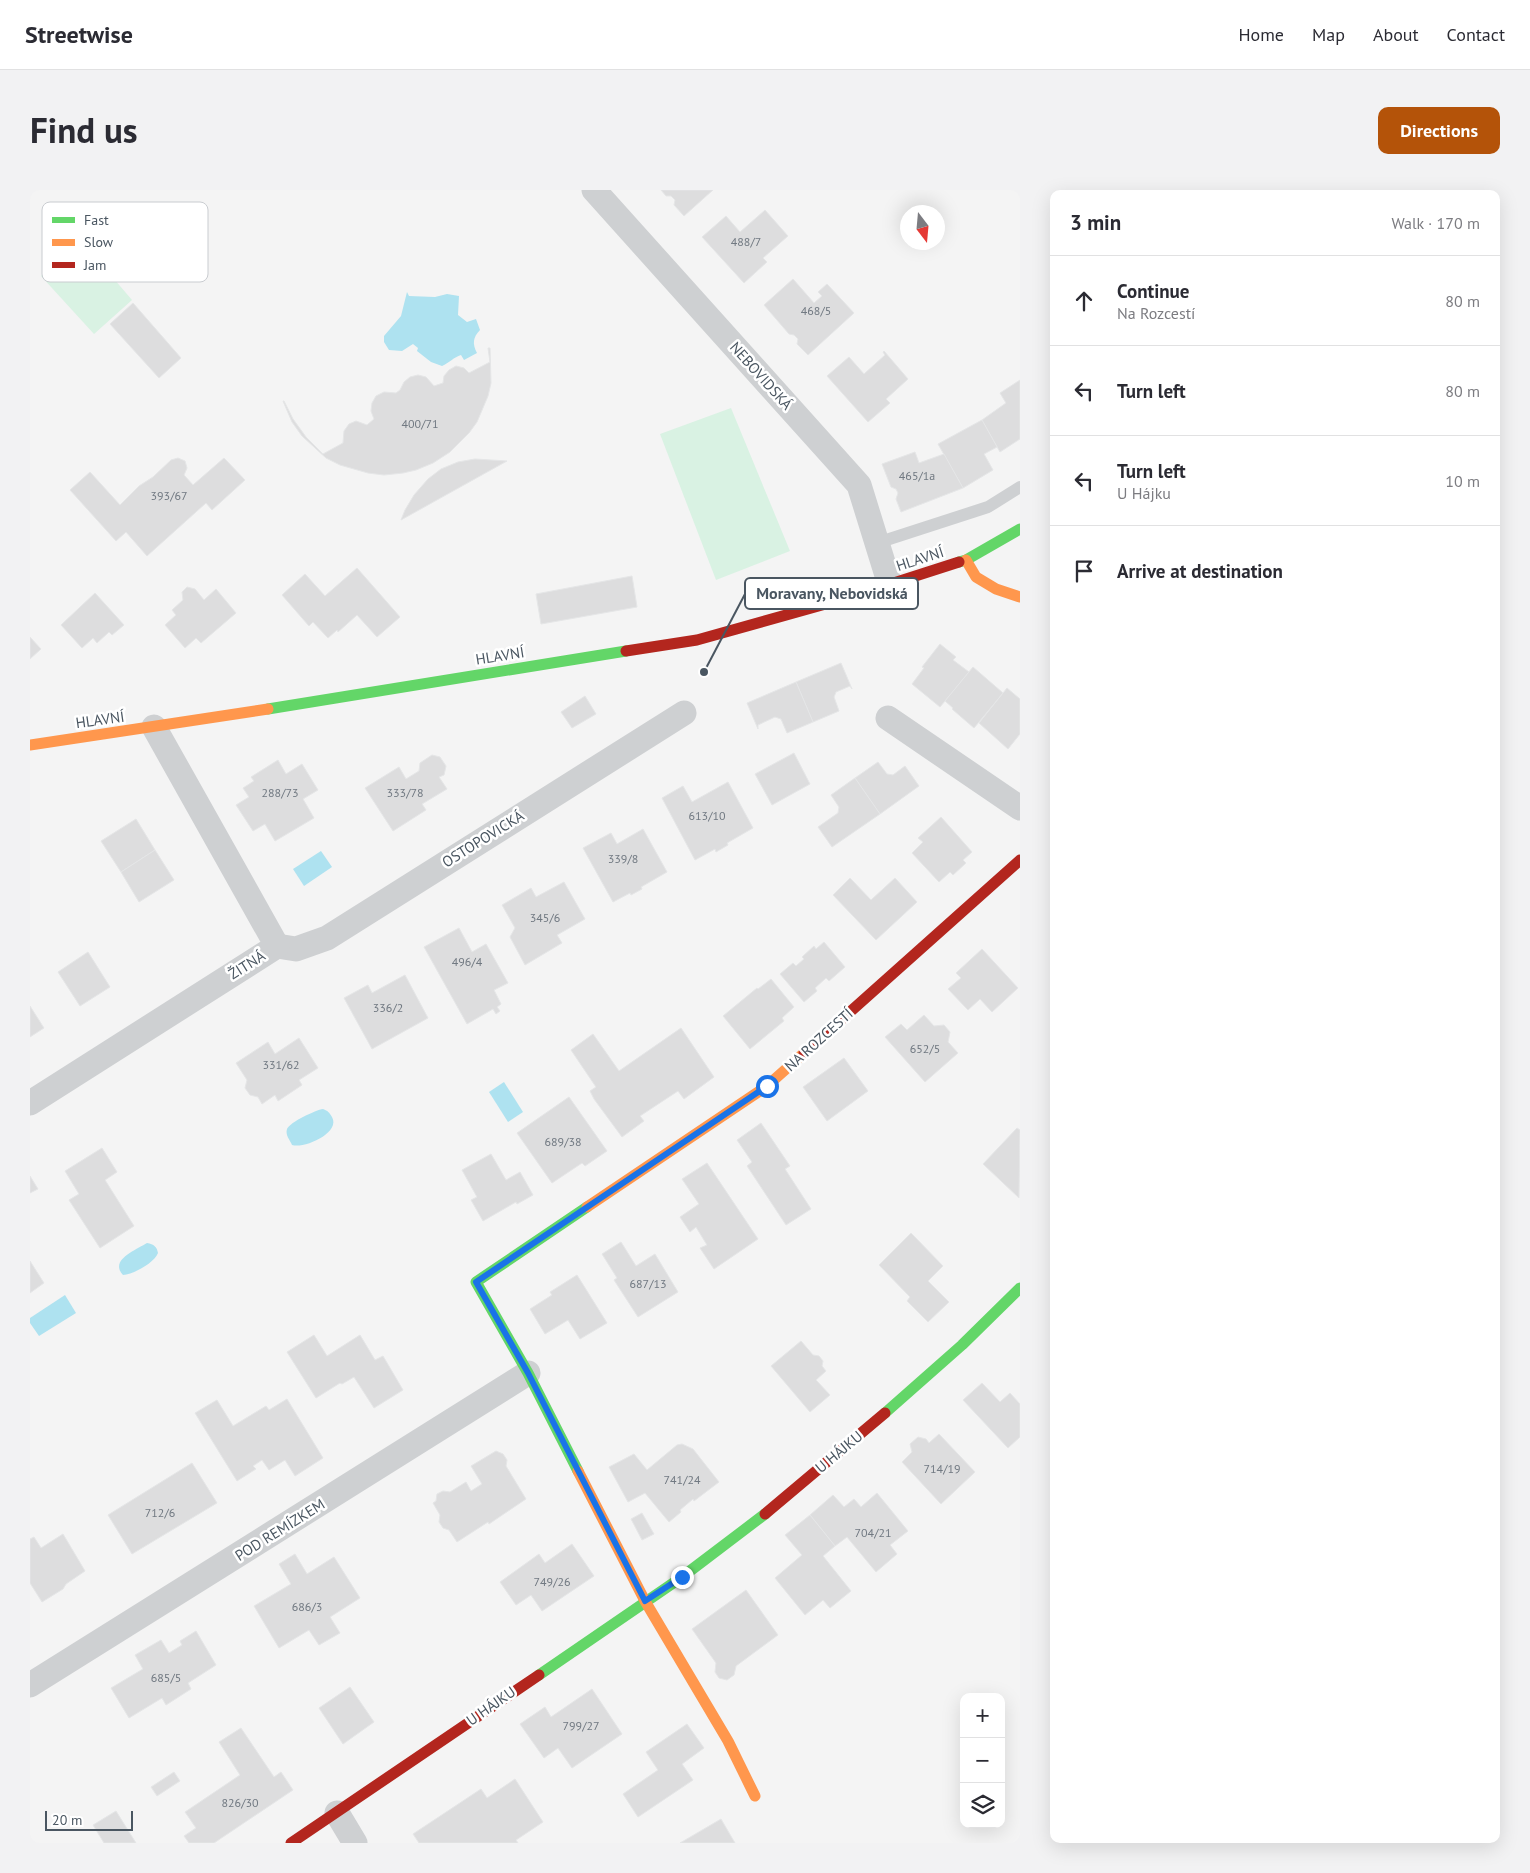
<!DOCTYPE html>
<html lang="en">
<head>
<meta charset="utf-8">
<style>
	:root { --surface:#fff; --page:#f2f2f3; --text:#2b2b33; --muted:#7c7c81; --line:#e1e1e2; --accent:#b45309 }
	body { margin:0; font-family:"PT Sans",sans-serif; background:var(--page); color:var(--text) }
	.controls { position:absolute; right:15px; bottom:15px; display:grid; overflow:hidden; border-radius:10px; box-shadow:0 5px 20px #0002 }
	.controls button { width:45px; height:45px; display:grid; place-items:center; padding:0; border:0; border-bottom:1px solid var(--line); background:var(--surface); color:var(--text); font:25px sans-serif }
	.compass { position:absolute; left:870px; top:15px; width:45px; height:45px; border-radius:50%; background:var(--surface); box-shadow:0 5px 20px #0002; rotate:164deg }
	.scale { position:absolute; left:15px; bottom:12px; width:88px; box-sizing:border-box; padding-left:5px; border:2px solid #4a5661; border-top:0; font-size:14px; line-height:18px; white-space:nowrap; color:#4a5661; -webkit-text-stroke:4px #fff; paint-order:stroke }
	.stop { position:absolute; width:15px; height:15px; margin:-11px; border:4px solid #1a73e8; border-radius:50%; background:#fff }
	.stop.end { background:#1a73e8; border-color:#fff; box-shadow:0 1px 5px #0008 }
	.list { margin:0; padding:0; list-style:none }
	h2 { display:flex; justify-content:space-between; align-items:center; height:65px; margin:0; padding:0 20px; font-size:21px }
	h2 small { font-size:16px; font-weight:400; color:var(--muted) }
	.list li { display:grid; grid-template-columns:32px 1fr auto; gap:15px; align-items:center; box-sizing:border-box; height:90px; padding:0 20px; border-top:1px solid var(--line) }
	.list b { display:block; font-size:19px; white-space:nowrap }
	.list p { margin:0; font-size:16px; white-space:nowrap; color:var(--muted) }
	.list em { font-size:16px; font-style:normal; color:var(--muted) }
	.icon { flex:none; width:28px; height:28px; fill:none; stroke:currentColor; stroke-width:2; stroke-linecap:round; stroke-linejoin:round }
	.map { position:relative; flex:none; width:990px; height:1653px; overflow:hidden; border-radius:10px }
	header { display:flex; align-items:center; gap:30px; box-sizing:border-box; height:70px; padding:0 25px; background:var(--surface); border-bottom:1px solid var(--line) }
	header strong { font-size:24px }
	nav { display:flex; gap:28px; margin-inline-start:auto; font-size:18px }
	.intro { display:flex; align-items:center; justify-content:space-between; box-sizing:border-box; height:120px; padding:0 30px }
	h1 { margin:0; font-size:35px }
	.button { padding:12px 22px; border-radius:10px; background:var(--accent); color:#fff; font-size:18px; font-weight:700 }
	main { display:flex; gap:30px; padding:0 30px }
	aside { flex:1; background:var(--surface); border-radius:10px; box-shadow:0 5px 20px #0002 }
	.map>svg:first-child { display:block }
	.green { fill:#d9f2e3 }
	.water { fill:#aee2f0 }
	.building { fill:#ddddde; stroke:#e5e6e7 }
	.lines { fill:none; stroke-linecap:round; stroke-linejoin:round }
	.lane { stroke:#ced0d2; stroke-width:12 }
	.street { stroke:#ced0d2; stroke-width:25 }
	.fast { stroke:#63d668; stroke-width:11 }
	.slow { stroke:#ff974d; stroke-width:11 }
	.jam { stroke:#b3261e; stroke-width:11 }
	.route { stroke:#1a73e8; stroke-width:6 }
	.labels { text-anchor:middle; stroke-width:5; stroke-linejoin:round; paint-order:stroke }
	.number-label { font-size:12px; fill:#707881 }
	.street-label { font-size:15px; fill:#4a5661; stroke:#fff }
	.key { fill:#fff; stroke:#c9ccd0; stroke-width:1 }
	.key-label { font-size:14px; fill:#4a5661 }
	.leader { fill:none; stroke:#4a5661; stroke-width:2 }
	.callout-dot { fill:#4a5661; stroke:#fff; stroke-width:2 }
	.callout { fill:#fff; stroke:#4a5661; stroke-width:2 }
	.callout-label { font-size:16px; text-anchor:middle; font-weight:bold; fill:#4a5661 }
</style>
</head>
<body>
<header>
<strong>Streetwise</strong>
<nav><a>Home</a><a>Map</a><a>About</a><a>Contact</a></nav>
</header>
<div class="intro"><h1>Find us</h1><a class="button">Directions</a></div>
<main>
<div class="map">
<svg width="990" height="1653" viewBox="0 0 990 1653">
	<rect width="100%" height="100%" fill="#f4f4f4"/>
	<g class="green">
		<path d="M49 48 102 110 64 144 11 86Z"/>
		<path d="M701 218 760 361 686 390 630 244Z"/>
	</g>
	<g class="water">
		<path d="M377 102 379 106 405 107 417 104 429 106 428 125 437 132 446 129 450 140C443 147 442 154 447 163L434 170 431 165C424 167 419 173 412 176L401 172 387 161 388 158 383 154 372 161 359 160 354 152V146L371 126Z"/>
		<path d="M291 661 302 677 274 696 263 679Z"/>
		<path d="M474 892 493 922 478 932 459 902Z"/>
		<path d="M293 919C298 921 299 922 302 927 311 943 274 959 262 955 260 950 255 945 257 939 260 932 286 920 293 919Z"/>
		<path d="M117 1053C124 1054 127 1057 128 1063 124 1073 104 1084 93 1085 79 1070 106 1060 117 1053Z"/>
		<path d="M35 1105 46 1123 9 1146 0 1133V1128Z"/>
	</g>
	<g class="building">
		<path d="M631 0H683L654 26 644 15 645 10 641 6H636Z"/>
		<path d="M735 20 758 46 733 68 737 72 714 93 672 47 696 26 710 42Z"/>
		<path d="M763 89 784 113 792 106 788 102 797 94 824 123 778 165 767 154 768 149 764 145 759 144 734 115Z"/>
		<path d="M103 113 151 168 129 188 80 134Z"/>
		<path d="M458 158H460L461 193 458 206 447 232 439 243 420 262 403 273 386 280 373 283 354 285 338 283 310 275 296 268 272 246 262 232 253 211H254L263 229 276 247 293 264 313 253 314 241 319 234 326 231 337 235 344 229 341 221 342 213 346 206 354 202 366 203 370 200 374 192 380 187 388 185 396 187 404 196 413 193 414 186 419 180 426 176 434 178 439 183 460 172Z"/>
		<path d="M854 161 878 189 856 209 860 213 838 232 797 186 819 167 834 184 855 165 853 162Z"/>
		<path d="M990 190V249L970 262 952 230 976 213 970 203Z"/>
		<path d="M952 230 967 257 954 264 963 280 933 298 908 254Z"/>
		<path d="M885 262 889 273 914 264 933 298 871 322 866 309 868 303 866 299 861 297 852 274Z"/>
		<path d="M148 268 155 271 157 278 154 285 163 295 194 268 215 290 182 320 176 313 117 366 96 342 86 351 40 300 60 282 90 315 109 296 123 287 141 270Z"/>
		<path d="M445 269 477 271 371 330 375 320 384 305 398 289 411 279 428 272Z"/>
		<path d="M327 378 370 427 347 447 327 425 308 442 307 440 298 448 283 432 279 436 252 405 275 384 295 406Z"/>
		<path d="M602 386 607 417 511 434 506 404Z"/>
		<path d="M157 397 165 399 174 410 186 399 206 423 171 453 166 448 155 458 135 435 146 425 142 420 153 410 152 402Z"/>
		<path d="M65 403 94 435 82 445 79 442 67 453 63 448 52 458 31 435Z"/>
		<path d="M0 447 11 459 0 469Z"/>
		<path d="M910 454 926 467 923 470 939 482 910 517 882 494 894 478 892 477Z"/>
		<path d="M811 473 822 499 820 496 806 502 804 507 809 521 783 532 766 492Z"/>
		<path d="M943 477 973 503 944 538 922 519 923 518 915 511Z"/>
		<path d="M766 492 783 532 757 543 751 529 745 527 728 535V539L717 513Z"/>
		<path d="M977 498 990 509V544L978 559 949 533Z"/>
		<path d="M555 506 566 524 542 538 531 522Z"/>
		<path d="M764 563 780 594 742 615 725 584Z"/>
		<path d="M402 565 410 567 416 576 414 585 409 587 417 599 392 614 396 620 363 641 335 598 369 577 376 589 389 581 390 573Z"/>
		<path d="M248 570 256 584 272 574 288 600 273 609 284 628 245 651 235 634 223 641 206 615 219 607 213 598 224 591 221 587Z"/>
		<path d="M848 572 857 584 863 585 875 576 889 596 850 624 825 588Z"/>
		<path d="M825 588 850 624 802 657 788 637 808 623 809 617 801 605Z"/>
		<path d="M698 592 723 638 697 653 698 655 686 662 685 659 665 670 632 608 653 596 662 612Z"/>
		<path d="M911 627 942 662 933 670 936 673 923 685 920 682 909 692 882 663 893 652 888 648Z"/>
		<path d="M106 629 125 660 91 682 71 651Z"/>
		<path d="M613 639 637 682 611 697 612 699 601 705 600 703 583 712 553 658 581 643 587 654Z"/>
		<path d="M125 660 144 690 109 712 91 682Z"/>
		<path d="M820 688 841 710 865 688 887 712 846 750 803 705Z"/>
		<path d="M534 692 555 729 527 745 532 753 495 775 480 747 485 738 472 715 501 698 506 707Z"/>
		<path d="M429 738 442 762 456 754 478 793 464 800 471 814 467 817 470 821 466 824 463 819 437 834 394 757Z"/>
		<path d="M794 752 815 777 799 791 796 788 785 798 787 801 774 812 750 784 763 773 766 776 774 769 772 767 784 756 786 759Z"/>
		<path d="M952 759 988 798 962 822 950 809 938 820 918 799 931 788 926 783Z"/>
		<path d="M58 762 80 797 50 816 28 782Z"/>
		<path d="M375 785 398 828 342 859 314 808 338 795 342 803Z"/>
		<path d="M741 789 764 817 752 828 754 831 720 859 693 826 727 798 728 799Z"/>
		<path d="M0 816 14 838 0 847Z"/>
		<path d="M894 825 904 836 914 835 920 842 918 852 928 863 895 892 855 847 871 834 877 840Z"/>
		<path d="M651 838 684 887 654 909 648 901 610 926 614 931 592 947 564 909 560 901 566 897 541 860 563 844 589 881Z"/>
		<path d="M269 848 288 878 269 890 272 895 248 911 245 905 232 914 228 907 220 905 215 898 217 890 206 873 238 852 245 864Z"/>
		<path d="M814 868 838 901 797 931 773 897Z"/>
		<path d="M539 907 577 961 555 976 552 973 522 993 487 943Z"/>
		<path d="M731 933 760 976 755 979 781 1019 756 1035 717 976 722 972 707 950Z"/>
		<path d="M987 938 990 940 989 1008 953 974Z"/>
		<path d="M72 958 87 982 75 990 104 1036 70 1058 39 1010 49 1004 35 981Z"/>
		<path d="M461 964 476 990 490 982 503 1005 487 1014 486 1012 453 1031 441 1010 447 1007 432 980Z"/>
		<path d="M677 973 728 1049 684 1079 670 1058 677 1055 666 1037 660 1042 650 1027 669 1014 652 989Z"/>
		<path d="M0 986 8 999 0 1003Z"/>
		<path d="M881 1043 913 1076 898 1091 919 1112 898 1132 877 1111 880 1107 849 1075Z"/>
		<path d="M591 1052 606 1076 625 1064 648 1102 608 1127 584 1090 587 1088 572 1064Z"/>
		<path d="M0 1071 14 1093 0 1103Z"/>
		<path d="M547 1085 577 1133 550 1149 538 1130 515 1144 500 1119 522 1105 520 1102Z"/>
		<path d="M284 1145 297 1166 330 1145 345 1170 353 1166 373 1200 344 1218 324 1187 312 1194 310 1193 286 1208 257 1162Z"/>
		<path d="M771 1151 783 1165 789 1166 793 1171 792 1176 796 1181 786 1190 800 1205 780 1222 741 1176Z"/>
		<path d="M952 1193 970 1212 980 1203 990 1214V1247L978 1258 933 1210Z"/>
		<path d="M257 1209 293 1268 265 1286 255 1270 239 1280 232 1270 223 1276 226 1279 207 1291 165 1223 187 1210 203 1236 236 1216 239 1220Z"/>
		<path d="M909 1244 945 1282 911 1314 872 1272 882 1262 880 1254 888 1247 896 1249 899 1253Z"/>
		<path d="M652 1254 663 1259 689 1292 664 1311 663 1309 650 1320 651 1322 639 1332 615 1303 598 1312 579 1277 604 1264 617 1280 647 1255Z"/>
		<path d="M466 1261 473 1264 477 1270 476 1276 496 1309 459 1334 458 1332 427 1352 419 1340 413 1338 409 1332 410 1325 403 1313 406 1311 407 1304 413 1301 420 1302 436 1292 441 1301 452 1294 441 1276Z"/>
		<path d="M162 1273 187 1313 102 1364 78 1325Z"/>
		<path d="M847 1303 878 1341 860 1355 867 1364 846 1382 817 1347 805 1356 780 1325 803 1305 814 1317 824 1309 831 1317Z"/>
		<path d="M612 1323 624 1344 612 1350 601 1329Z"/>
		<path d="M780 1325 805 1356 793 1366 821 1401 800 1418 793 1410 775 1425 745 1388 772 1365 755 1345Z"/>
		<path d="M33 1344 55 1381 36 1394 33 1399 12 1412 0 1393V1349L4 1347 11 1358Z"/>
		<path d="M542 1354 564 1386 512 1421 501 1405 486 1415 470 1392 509 1364 515 1373Z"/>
		<path d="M265 1364 277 1384 304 1367 330 1408 300 1427 310 1443 289 1455 279 1440 249 1458 224 1416 261 1394 249 1374Z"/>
		<path d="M716 1400 748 1445 706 1476 704 1485 697 1490 689 1488 685 1482 686 1473 662 1439Z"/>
		<path d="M166 1441 186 1475 158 1493 161 1499 136 1515 132 1508 99 1528 81 1498 113 1479 105 1465 131 1450 139 1463 152 1455 150 1451Z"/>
		<path d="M320 1497 344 1532 313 1554 289 1518Z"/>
		<path d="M562 1499 592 1544 542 1578 528 1558 514 1568 490 1534 515 1517 521 1527Z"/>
		<path d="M657 1534 674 1558 652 1574 663 1590 608 1627 593 1604 628 1580 616 1562Z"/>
		<path d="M211 1538 244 1587 251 1582 263 1600 184 1653H159L154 1646 166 1638 155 1622 210 1585 189 1552Z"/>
		<path d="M144 1582 150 1591 127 1606 121 1597Z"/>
		<path d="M485 1589 513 1632 486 1650 488 1653H389L383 1644 451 1599 457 1608Z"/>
		<path d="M86 1621 106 1653H74L63 1635Z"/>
		<path d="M691 1629 705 1653H650Z"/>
	</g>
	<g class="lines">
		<path class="lane" d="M847 353 958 317 990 297"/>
		<g class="street">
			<path d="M564 0 829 295 860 395"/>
			<path d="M858 528 990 618"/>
			<path d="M247 756 266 759 297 748 654 523"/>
			<path d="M0 913 247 756 124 537"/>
			<path d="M0 1495 498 1183"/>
			<path d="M307 1623 325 1653"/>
		</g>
		<g class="fast">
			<path d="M929 372 936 370 990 339"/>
			<path d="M238 519 596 461"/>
			<path d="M855 1223 932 1155 990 1098"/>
			<path d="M548 1281 498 1183 446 1092 557 1017"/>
			<path d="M509 1485 652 1387 735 1324"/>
		</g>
		<g class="slow">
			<path d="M936 370 946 387 966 399 990 407"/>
			<path d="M0 555 238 519"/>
			<path d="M557 1017 737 896 774 863"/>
			<path d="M548 1281 615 1411 698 1551 725 1606"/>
		</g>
		<g class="jam">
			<path d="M596 461 667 450 817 408 929 372"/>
			<path d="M774 863 990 670"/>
			<path d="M735 1324 855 1223"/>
			<path d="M261 1653 509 1485"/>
		</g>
	</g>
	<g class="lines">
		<path class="route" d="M652 1387 615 1411 498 1183 446 1092 737 896"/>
	</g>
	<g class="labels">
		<g class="number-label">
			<text x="716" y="56">488/7</text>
			<text x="786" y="125">468/5</text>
			<text x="390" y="238">400/71</text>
			<text x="887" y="290">465/1a</text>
			<text x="139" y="310">393/67</text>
			<text x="250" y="607">288/73</text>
			<text x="375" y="607">333/78</text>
			<text x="677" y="630">613/10</text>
			<text x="593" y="673">339/8</text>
			<text x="515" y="732">345/6</text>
			<text x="437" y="776">496/4</text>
			<text x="358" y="822">336/2</text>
			<text x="895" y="863">652/5</text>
			<text x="251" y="879">331/62</text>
			<text x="533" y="956">689/38</text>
			<text x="618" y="1098">687/13</text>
			<text x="912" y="1283">714/19</text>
			<text x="652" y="1294">741/24</text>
			<text x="130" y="1327">712/6</text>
			<text x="843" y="1347">704/21</text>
			<text x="522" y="1396">749/26</text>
			<text x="277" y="1421">686/3</text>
			<text x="136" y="1492">685/5</text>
			<text x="551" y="1540">799/27</text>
			<text x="210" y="1617">826/30</text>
		</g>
		<g class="street-label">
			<text transform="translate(731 186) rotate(48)" y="5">NEBOVIDSKÁ</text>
			<text transform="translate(890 369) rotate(-18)" y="5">HLAVNÍ</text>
			<text transform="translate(470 466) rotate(-9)" y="5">HLAVNÍ</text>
			<text transform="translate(70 530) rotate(-8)" y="5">HLAVNÍ</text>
			<text transform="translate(453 649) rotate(-32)" y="5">OSTOPOVICKÁ</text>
			<text transform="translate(217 775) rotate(-32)" y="5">ŽITNÁ</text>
			<text transform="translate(789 850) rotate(-42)" y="5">NA ROZCESTÍ</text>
			<text transform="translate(809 1262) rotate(-40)" y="5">U HÁJKU</text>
			<text transform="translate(250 1340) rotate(-32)" y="5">POD REMÍZKEM</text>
			<text transform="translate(461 1516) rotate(-35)" y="5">U HÁJKU</text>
		</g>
	</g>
	<rect x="12" y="12" width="166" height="80" rx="8" class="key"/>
	<rect x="22" y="27" width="23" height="6" fill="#63d668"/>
	<rect x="22" y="49" width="23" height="7" fill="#ff974d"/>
	<rect x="22" y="72" width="23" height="6" fill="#b3261e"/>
	<g class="key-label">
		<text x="54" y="35">Fast</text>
		<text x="54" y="57">Slow</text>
		<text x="54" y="80">Jam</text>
	</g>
	<path class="leader" d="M674 482L715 404"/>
	<circle class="callout-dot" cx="674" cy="482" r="5"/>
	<rect class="callout" x="715" y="388" width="173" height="31" rx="5"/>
	<g class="callout-label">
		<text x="802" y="409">Moravany, Nebovidská</text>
	</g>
</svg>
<div class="controls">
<button>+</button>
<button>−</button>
<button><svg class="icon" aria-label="layers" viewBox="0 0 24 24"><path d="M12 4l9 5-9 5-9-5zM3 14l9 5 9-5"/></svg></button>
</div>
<svg class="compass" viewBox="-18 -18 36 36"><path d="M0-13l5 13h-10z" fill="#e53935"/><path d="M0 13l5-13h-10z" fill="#7c7c81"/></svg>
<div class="scale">20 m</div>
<div class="stop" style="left:737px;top:896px"></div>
<div class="stop end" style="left:652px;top:1387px"></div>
</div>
<aside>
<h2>3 min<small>Walk · 170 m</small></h2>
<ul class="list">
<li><svg class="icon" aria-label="ahead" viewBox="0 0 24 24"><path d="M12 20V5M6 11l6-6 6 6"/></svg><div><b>Continue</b><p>Na Rozcestí</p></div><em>80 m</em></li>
<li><svg class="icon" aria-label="left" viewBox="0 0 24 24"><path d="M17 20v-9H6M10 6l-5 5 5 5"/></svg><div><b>Turn left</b></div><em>80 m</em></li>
<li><svg class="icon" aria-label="left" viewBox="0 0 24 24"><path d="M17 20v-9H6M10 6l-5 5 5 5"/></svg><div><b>Turn left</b><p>U Hájku</p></div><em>10 m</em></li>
<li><svg class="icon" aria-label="arrive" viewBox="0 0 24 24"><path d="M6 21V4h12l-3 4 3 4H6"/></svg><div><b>Arrive at destination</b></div></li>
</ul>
</aside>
</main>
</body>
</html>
